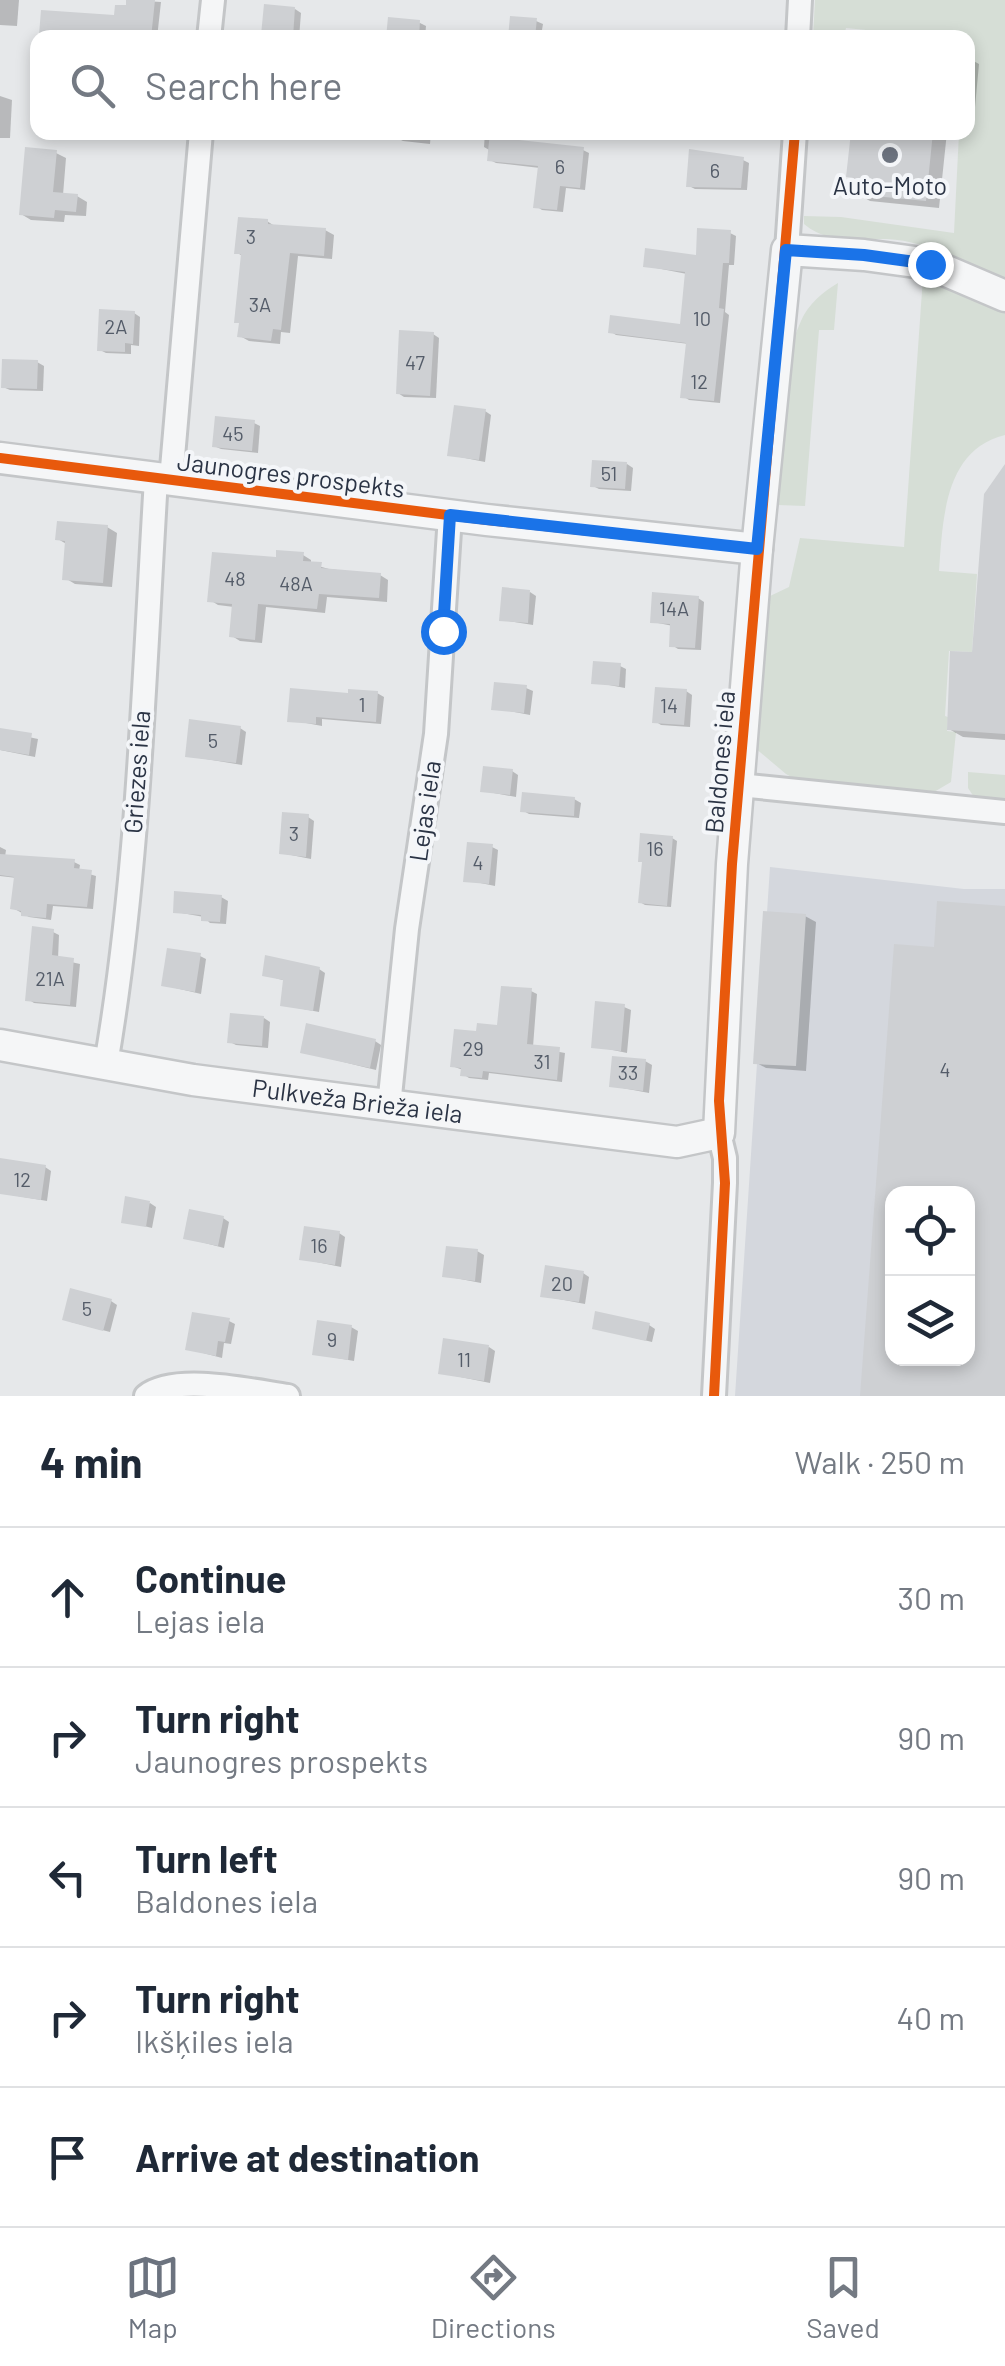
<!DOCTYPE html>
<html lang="en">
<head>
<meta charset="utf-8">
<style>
	:root { --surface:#fff; --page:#f6f6f7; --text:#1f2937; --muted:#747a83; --line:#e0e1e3; --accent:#6c737f }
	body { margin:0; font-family:Barlow,sans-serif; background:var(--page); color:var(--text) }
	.controls { position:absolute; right:30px; bottom:30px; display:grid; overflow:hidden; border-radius:20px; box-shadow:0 5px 15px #0003 }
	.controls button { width:90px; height:90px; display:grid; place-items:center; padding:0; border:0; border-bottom:2px solid var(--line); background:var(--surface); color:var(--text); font:50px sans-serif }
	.stop { position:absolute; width:30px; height:30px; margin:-22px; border:8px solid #1a73e8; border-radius:50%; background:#fff }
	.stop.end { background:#1a73e8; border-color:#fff; box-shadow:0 2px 10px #0008 }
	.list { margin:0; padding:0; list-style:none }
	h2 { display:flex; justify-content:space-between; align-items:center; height:130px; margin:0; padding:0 40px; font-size:42px }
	h2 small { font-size:32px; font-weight:400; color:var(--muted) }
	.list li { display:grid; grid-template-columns:65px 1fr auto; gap:30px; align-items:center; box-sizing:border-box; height:140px; padding:0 40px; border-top:2px solid var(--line) }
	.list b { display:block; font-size:38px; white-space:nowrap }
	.list p { margin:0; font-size:32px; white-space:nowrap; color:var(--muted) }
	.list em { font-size:32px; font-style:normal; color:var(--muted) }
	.icon { flex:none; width:55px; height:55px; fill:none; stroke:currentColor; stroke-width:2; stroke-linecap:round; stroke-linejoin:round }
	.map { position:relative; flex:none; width:1005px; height:1396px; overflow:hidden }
	.search { position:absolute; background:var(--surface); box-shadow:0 5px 15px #0003; left:30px; right:30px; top:30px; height:110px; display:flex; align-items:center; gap:25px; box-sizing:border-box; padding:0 35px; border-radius:20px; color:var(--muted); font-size:38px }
	.sheet { height:830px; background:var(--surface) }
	nav { display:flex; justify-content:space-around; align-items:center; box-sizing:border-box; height:140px; border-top:2px solid var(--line); background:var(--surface); font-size:28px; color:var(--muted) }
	nav a { display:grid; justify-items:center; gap:5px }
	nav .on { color:var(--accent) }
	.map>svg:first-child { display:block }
	.built { fill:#d4d7dd; fill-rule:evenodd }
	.green { fill:#d6ded6 }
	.shadow { fill:#0003; fill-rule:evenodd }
	.building { fill:#ced0d3; fill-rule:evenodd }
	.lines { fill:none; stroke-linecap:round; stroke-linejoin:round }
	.minor-casing { stroke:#c4c6c8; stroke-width:28 }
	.tertiary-casing { stroke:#c4c6c8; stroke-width:35 }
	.minor { stroke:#f5f6f7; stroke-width:22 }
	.tertiary { stroke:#f5f6f7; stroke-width:30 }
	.cycleway-casing { stroke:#f4f6f9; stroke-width:16 }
	.cycleway { stroke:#e8590c; stroke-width:10 }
	.route { stroke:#1a73e8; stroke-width:12 }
	.poi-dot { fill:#6c737f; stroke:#f4f6f9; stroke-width:4 }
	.labels { text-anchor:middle; stroke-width:8; stroke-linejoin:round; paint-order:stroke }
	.number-label { font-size:20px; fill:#545c69 }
	.poi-label { font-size:25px; fill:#2b3445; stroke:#f4f6f9 }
	.street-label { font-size:25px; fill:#2b3445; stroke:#f4f6f9 }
</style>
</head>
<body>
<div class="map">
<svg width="1005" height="1396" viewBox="0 0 1005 1396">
	<rect width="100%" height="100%" fill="#e6e8ea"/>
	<path class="built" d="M770 867 964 889H1005V1396H735ZM892 1194H968V1358H892Z"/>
	<g class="green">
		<path d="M815 0H1005V282C968 265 929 241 887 239 859 238 827 244 804 224V216L841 217 954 233 959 133 968 132V38L886 37V32L846 28 844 37H813Z"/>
		<path d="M923 277 1005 313V435C944 450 943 519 939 571L977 574 972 652 949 651 945 716 948 717 947 731 956 732 951 782 929 795 802 783 786 774 754 747 768 597 789 587 800 538 904 547Z"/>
		<path d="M838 283 834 330H819L805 506 778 505C782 448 777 372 801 321 808 304 823 292 838 283Z"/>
		<path d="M968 772 1005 775V803L974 797 968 788Z"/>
	</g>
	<g class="shadow">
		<path d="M0 0H19L17 26 0 25Z"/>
		<path d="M129 0 161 2 157 38H41L43 13 116 18 128 8Z"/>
		<path d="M295 9 301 13 299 38H270L264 34Z"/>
		<path d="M536 21 543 24 542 30 613 38H511Z"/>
		<path d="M420 23 426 26 425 38H388Z"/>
		<path d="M847 31 886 34 891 38H847Z"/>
		<path d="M968 58 979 64 974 118H968Z"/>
		<path d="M0 96 12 100 10 138H0Z"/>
		<path d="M398 132H431L430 144 403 141 397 138Z"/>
		<path d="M485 132H516L515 143 583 150 589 153 585 190 566 188 563 212 542 210 536 206 540 168 496 163 490 160 491 151 484 147Z"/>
		<path d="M853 132H947L939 208 870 201 856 193 857 180 849 175Z"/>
		<path d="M56 153 66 158 63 195 77 196 87 202 86 216 65 215 64 222 31 220 21 214Z"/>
		<path d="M743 160 749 163 747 190 695 189 689 186Z"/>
		<path d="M267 221 276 227 325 230 334 235 332 259 298 256 290 333 281 332 280 344 249 341 240 336 243 256 237 253Z"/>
		<path d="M730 233 736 236 734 265H729L725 312 729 315 720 403 689 400 683 396 689 344 616 335 610 331 682 327 687 274 646 266 698 258Z"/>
		<path d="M134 313 140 317 139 346 131 345V354L106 353 100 350Z"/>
		<path d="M433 334 439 338 436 398 404 397 398 393Z"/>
		<path d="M37 362 44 366 43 391 10 390 3 387Z"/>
		<path d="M485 411 491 415 485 462 450 455Z"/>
		<path d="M254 423 260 426 258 453 221 449 214 446Z"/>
		<path d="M627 464 633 468 631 491 599 489 593 486Z"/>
		<path d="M1005 473V740L963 737 949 729 975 655Z"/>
		<path d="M107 527 117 533 112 587 75 584 65 578 68 545 58 539Z"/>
		<path d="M303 555 311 560V564L329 569 380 575 388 580 387 602 327 597 325 613 266 607 262 643 240 641 232 636 234 607 218 605 210 600 278 560Z"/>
		<path d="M530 592 536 596 533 625 502 620Z"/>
		<path d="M698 598 704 602 701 650 678 649 672 645 673 626 653 622Z"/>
		<path d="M620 666 626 669 625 688 593 682Z"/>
		<path d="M526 688 533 691 530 715 493 708Z"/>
		<path d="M686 691 692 695 690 727 661 725 655 721Z"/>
		<path d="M377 693 384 697 381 724 322 719V726L290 720 350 696Z"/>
		<path d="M240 728 246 732 242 765 188 756Z"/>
		<path d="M0 731 38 739 35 757 0 750Z"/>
		<path d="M512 771 518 775 516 797 483 791Z"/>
		<path d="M574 799 581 803 579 818 529 814 522 810Z"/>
		<path d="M308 817 314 821 311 859 281 853Z"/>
		<path d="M672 838 677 841 671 907 645 905 640 902 644 862Z"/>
		<path d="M0 847 6 850 5 857 74 862 80 865 79 871 96 876 93 909 53 906 51 920 29 917 13 908 17 878 0 876Z"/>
		<path d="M492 847 498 850 495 886 466 880Z"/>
		<path d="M221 897 228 901 226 924 210 923 204 917 176 912Z"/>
		<path d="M1005 908V1396H862L896 947 936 950ZM892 1194H968V1358H892Z"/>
		<path d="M805 916 816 922 806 1071 766 1068 755 1062Z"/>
		<path d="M53 932 59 935 58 959 80 964 76 1007 34 1003 28 999Z"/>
		<path d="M200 956 206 959 201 994 163 985Z"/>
		<path d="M319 969 325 973 319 1012 282 1005 286 981 265 975Z"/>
		<path d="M531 991 537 994 533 1047 565 1053 562 1082 489 1073 488 1080 469 1078 463 1074V1070L452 1066 478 1034 500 1028Z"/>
		<path d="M624 1007 631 1010 627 1053 594 1046Z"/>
		<path d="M264 1018 270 1022 268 1048 236 1045 230 1042Z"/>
		<path d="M375 1041 381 1045 376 1070 303 1052Z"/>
		<path d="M645 1061 652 1065 649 1093 612 1086Z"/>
		<path d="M45 1167 51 1171 47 1201 0 1193V1186Z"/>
		<path d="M150 1203 156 1207 152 1228 124 1221Z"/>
		<path d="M223 1218 229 1222 224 1248 186 1238Z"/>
		<path d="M339 1233 345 1237 341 1267 302 1259Z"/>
		<path d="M477 1251 484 1255 481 1283 445 1276Z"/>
		<path d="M583 1273 589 1277 585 1304 543 1296Z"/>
		<path d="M111 1301 117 1305 110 1332 71 1322Z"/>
		<path d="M229 1321 235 1324 231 1344 224 1343 222 1358 188 1349Z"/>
		<path d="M649 1325 655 1329 652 1342 594 1328Z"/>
		<path d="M351 1327 358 1331 354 1361 315 1354Z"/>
		<path d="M489 1347 495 1351 490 1383 441 1373Z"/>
	</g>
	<g class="building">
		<path d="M126 0H155L151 38 39 35 41 10 114 15 115 5H126Z"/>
		<path d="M264 4 295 7 293 38 261 35Z"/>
		<path d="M510 16 537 18 535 38H508Z"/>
		<path d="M388 17 420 20 419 38H386Z"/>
		<path d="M490 132H510V139L584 147 580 188 560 186 557 210 533 208 538 166 487 161Z"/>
		<path d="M851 132H933L926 201 853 194 855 178 846 177Z"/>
		<path d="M25 147 57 150 53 192 78 194 76 212 55 210 54 218 19 215Z"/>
		<path d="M689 149 744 157 741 188 686 187Z"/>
		<path d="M238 217 268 219V224L326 228 324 256 290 253 281 330 273 329 271 341 237 337 239 323H234L241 254H234Z"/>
		<path d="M697 228 731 230 729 263H723L719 308 724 309 714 401 680 398 686 343 608 333 610 315 680 324 685 272 643 267 645 248 696 255Z"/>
		<path d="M99 309 135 311 133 344 125 343V352L97 351Z"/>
		<path d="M399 330 434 332 430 396 396 394Z"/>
		<path d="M2 359 38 360 37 389 1 388Z"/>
		<path d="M454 405 486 409 479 460 447 456Z"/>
		<path d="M215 416 255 420 252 451 212 447Z"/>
		<path d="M592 460 627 462 625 489 590 487Z"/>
		<path d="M1005 464V734L947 730 950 651 972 652 984 494Z"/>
		<path d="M57 521 108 525 103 583 62 580 65 541 55 540Z"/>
		<path d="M276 550 304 552 303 561 322 562 321 568 381 573 379 598 319 594 317 609 258 604 255 640 229 637 232 604 207 602 212 552 276 557Z"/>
		<path d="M502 587 530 590 528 623 499 621Z"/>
		<path d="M652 592 699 596 695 648 669 647 670 624 650 623Z"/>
		<path d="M593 661 621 663 619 686 591 684Z"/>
		<path d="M494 682 527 685 524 713 491 710Z"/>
		<path d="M655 687 687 689 684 725 652 723Z"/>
		<path d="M290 688 348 693V689L378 691 376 722 316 717V724L287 722Z"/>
		<path d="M189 719 241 726 236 763 185 757Z"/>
		<path d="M0 728 32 733 29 755 0 750Z"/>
		<path d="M483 766 513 769 510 795 480 792Z"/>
		<path d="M522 792 575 797 574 816 520 812Z"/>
		<path d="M282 812 309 814 306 857 279 854Z"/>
		<path d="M640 833 673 836 667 906 638 903 642 862H638Z"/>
		<path d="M467 842 493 844 489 884 463 882Z"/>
		<path d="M0 854 75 859 74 868 92 870 87 907 47 904 46 918 21 916V911L10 909 14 877 0 875Z"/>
		<path d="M174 891 222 895 220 922 201 921V915L173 913Z"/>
		<path d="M937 901 1005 906V1396H860L894 944 934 947ZM892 1194H968V1358H892Z"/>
		<path d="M763 911 806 914 796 1066 753 1064Z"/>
		<path d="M32 926 54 929 52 955 74 958 70 1005 25 1001Z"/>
		<path d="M167 948 201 953 195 992 161 986Z"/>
		<path d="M265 955 320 967 313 1011 280 1006 283 980 262 976Z"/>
		<path d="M501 986 532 988 527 1044 560 1047 557 1080 483 1071 482 1078 460 1076 461 1068 450 1067 454 1029 476 1031 477 1023 497 1025Z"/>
		<path d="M595 1001 625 1004 621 1051 591 1048Z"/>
		<path d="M230 1013 264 1016 262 1046 227 1043Z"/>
		<path d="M306 1023 376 1039 370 1068 300 1053Z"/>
		<path d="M612 1056 646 1059 643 1091 609 1087Z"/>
		<path d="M0 1158 46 1165 41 1200 0 1194Z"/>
		<path d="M125 1196 150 1201 146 1227 121 1223Z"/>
		<path d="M189 1209 224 1216 218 1246 183 1239Z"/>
		<path d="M304 1226 340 1231 335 1265 299 1260Z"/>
		<path d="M446 1246 478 1249 475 1281 442 1277Z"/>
		<path d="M545 1265 584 1271 579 1302 540 1297Z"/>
		<path d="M70 1288 112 1299 103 1331 62 1320Z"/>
		<path d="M595 1311 650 1323 646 1341 592 1329Z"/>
		<path d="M192 1312 230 1318 225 1342 218 1341 216 1356 185 1350Z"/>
		<path d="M317 1320 352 1325 348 1360 312 1355Z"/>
		<path d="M443 1338 489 1345 484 1381 438 1374Z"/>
	</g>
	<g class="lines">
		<g class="minor-casing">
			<g id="minor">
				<path d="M209 38 213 0"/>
				<path d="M798 38 800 0"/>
				<path d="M787 250 795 132"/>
				<path d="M171 480 201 132"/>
				<path d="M739 785 1005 812"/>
				<path d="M106 1064C139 871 144 674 156 479"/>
				<path d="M389 1106 407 929 436 734 450 515"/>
				<path d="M146 1396C175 1373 253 1391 288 1396"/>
				<path d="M714 1396 725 1183V1158L719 1133"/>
			</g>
		</g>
		<g class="tertiary-casing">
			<g id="tertiary">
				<path d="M0 458 487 520 757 549"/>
				<path id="s1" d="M0 1045 193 1080 677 1142 719 1133 732 864 757 549 787 250 864 255 930 264 1005 296"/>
			</g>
		</g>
		<use href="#minor" class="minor"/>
		<use href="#tertiary" class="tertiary"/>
		<g class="cycleway-casing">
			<g id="cycleway">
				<path d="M0 458 487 520 757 549"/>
				<path d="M714 1396 725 1183 719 1101 732 864 795 132"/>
			</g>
		</g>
		<use href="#cycleway" class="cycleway"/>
	</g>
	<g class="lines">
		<path class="route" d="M443 631 450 515 757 549 786 250 864 255 930 264"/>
	</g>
	<circle class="poi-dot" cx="890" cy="155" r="10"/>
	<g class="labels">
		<g class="number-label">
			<text x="560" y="174">6</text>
			<text x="715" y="178">6</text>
			<text x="251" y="244">3</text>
			<text x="260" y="312">3A</text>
			<text x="702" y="326">10</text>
			<text x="116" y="334">2A</text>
			<text x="415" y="370">47</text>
			<text x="699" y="389">12</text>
			<text x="233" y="441">45</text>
			<text x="609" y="481">51</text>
			<text x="235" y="586">48</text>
			<text x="296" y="591">48A</text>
			<text x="674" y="616">14A</text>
			<text x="362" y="712">1</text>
			<text x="669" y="713">14</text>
			<text x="213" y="748">5</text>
			<text x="294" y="841">3</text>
			<text x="655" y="856">16</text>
			<text x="478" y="870">4</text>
			<text x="50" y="986">21A</text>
			<text x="473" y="1056">29</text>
			<text x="542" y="1069">31</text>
			<text x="945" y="1077">4</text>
			<text x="628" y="1080">33</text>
			<text x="22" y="1187">12</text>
			<text x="319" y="1253">16</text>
			<text x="562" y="1291">20</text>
			<text x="87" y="1316">5</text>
			<text x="332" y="1347">9</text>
			<text x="464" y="1367">11</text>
		</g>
		<g class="poi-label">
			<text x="890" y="195">Auto-Moto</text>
		</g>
		<g class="street-label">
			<text transform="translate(291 475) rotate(7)" y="9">Jaunogres prospekts</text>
			<text transform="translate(720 762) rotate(-85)" y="9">Baldones iela</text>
			<text transform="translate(137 772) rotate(-86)" y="9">Griezes iela</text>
			<text transform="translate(425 811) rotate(-82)" y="9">Lejas iela</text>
			<text dy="9" stroke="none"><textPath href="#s1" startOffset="362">Pulkveža Brieža iela</textPath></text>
		</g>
	</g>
</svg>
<div class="controls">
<button><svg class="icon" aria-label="locate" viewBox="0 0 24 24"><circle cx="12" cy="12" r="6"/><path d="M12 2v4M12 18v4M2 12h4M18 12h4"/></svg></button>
<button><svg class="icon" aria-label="layers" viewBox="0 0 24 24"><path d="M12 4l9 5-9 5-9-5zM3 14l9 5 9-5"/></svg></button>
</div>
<div class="stop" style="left:443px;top:631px"></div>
<div class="stop end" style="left:930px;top:264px"></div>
<div class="search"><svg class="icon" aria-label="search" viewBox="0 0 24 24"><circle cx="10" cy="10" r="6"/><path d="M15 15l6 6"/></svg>Search here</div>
</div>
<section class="sheet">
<h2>4 min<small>Walk · 250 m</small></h2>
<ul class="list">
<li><svg class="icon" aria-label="ahead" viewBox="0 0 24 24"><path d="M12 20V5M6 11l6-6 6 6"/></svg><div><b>Continue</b><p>Lejas iela</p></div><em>30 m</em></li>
<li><svg class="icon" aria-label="right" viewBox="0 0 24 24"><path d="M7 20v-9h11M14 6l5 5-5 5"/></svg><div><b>Turn right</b><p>Jaunogres prospekts</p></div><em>90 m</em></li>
<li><svg class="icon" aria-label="left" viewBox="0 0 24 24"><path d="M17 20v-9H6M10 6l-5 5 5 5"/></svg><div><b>Turn left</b><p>Baldones iela</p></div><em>90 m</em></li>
<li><svg class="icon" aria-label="right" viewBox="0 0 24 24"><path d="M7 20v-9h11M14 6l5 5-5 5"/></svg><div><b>Turn right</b><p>Ikšķiles iela</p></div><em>40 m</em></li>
<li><svg class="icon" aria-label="arrive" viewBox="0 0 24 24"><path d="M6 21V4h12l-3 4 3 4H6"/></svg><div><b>Arrive at destination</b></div></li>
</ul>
</section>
<nav>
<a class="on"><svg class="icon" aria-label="map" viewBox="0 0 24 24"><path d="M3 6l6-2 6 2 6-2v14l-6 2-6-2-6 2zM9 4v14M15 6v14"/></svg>Map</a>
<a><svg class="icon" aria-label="directions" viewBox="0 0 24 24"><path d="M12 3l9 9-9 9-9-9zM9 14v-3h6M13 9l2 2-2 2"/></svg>Directions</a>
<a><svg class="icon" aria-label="saved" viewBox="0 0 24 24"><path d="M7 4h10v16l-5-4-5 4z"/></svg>Saved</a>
</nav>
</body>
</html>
